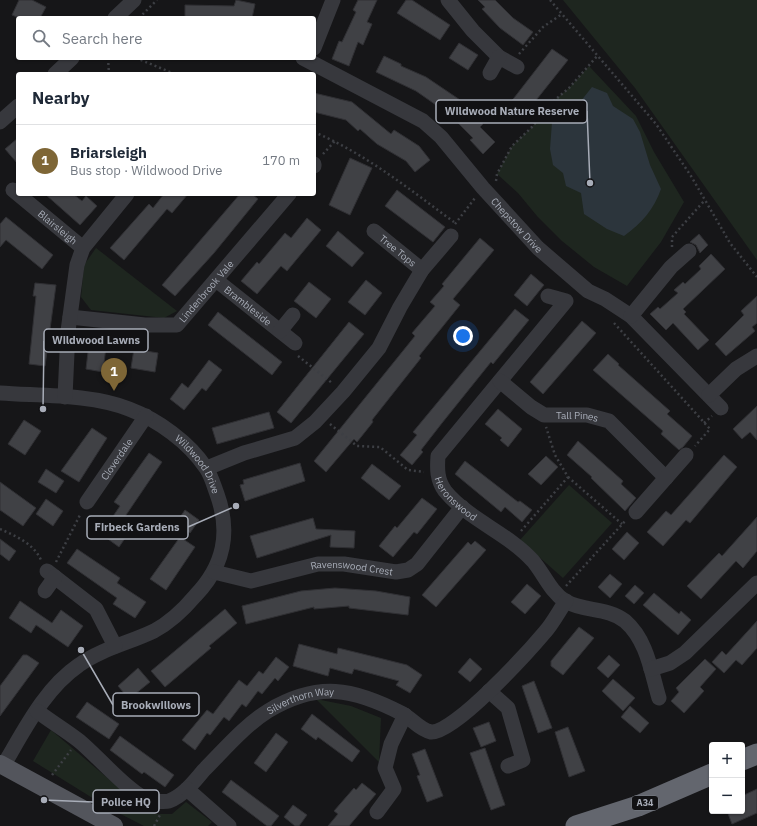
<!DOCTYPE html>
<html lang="en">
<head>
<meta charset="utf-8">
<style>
	:root { --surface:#fff; --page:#f2f2f3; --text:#1f2937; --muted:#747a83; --line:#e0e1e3; --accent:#7e6636 }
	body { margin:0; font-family:"IBM Plex Sans",sans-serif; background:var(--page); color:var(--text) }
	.controls { position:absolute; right:12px; bottom:12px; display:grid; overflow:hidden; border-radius:4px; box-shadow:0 1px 3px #0004 }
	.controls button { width:36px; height:36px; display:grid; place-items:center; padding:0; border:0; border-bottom:1px solid var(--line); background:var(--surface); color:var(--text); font:20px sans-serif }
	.you { position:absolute; left:463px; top:336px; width:14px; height:14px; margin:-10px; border:3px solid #fff; border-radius:50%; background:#1a73e8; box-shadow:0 0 0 6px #1a73e833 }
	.badge { display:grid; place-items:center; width:26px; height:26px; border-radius:50%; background:var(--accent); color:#fff; font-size:13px; font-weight:700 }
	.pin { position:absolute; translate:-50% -33px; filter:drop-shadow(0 1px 2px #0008) }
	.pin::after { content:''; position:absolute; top:21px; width:14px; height:12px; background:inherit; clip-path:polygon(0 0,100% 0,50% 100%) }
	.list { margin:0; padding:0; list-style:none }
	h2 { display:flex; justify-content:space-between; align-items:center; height:52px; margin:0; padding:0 16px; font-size:17px }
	h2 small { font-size:13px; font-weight:400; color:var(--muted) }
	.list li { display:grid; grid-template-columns:26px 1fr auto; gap:12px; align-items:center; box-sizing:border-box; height:72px; padding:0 16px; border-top:1px solid var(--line) }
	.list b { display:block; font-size:15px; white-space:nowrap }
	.list p { margin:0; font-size:13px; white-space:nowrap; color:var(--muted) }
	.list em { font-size:13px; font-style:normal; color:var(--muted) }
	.icon { flex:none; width:22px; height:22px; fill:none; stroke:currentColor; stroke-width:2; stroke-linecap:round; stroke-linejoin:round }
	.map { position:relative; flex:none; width:757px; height:826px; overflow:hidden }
	.search { position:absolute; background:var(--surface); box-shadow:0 1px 3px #0004; left:16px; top:16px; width:300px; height:44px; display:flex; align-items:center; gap:10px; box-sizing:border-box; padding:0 14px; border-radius:4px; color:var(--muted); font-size:15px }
	.panel { position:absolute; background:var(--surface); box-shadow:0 1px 3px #0004; left:16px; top:72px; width:300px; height:124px; border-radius:4px }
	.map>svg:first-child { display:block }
	.green { fill:#1e261f }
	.water { fill:#2c353c }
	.building { fill:#404145; stroke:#303034 }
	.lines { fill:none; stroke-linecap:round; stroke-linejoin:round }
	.path { stroke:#3d3f44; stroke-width:2.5; stroke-dasharray:2 3; stroke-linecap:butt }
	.minor { stroke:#37383d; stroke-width:15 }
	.major { stroke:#53555c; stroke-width:18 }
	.highway { stroke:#63666e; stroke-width:21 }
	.labels { text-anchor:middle; stroke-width:4; stroke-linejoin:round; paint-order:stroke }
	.shield { fill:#111113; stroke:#7b7e86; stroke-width:1 }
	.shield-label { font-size:9px; font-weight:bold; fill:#a8adb8 }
	.street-label { font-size:10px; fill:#a8adb8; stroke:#111113 }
	.leader { fill:none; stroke:#a8adb8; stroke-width:1.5 }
	.callout-dot { fill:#a8adb8; stroke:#111113; stroke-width:1.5 }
	.callout { fill:#111113; stroke:#a8adb8; stroke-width:1.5 }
	.callout-label { font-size:11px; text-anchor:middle; font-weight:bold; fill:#a8adb8 }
</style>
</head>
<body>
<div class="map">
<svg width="757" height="826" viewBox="0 0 757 826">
	<rect width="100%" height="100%" fill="#161618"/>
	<g class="green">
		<path d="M563 0H757V260L635 88Z"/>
		<path d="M589 66 636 116 654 152 684 202 661 242 627 286 594 267 562 241 537 216 518 193 497 174 512 146 532 127 550 104 569 88Z"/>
		<path d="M96 248 177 311 164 318 91 310 81 297 84 265Z"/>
		<path d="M569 485 612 523 563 578 520 540Z"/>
		<path d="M316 699 351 706 381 718 379 762Z"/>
		<path d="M51 730 138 804 155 814H172L186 802 212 822 208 826H144L107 807 33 761Z"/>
	</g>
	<path class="water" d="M592 87 607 93 613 106 633 119 640 132 650 165 661 189C654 209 642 223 624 236L607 229 584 214 581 193 566 186 563 173 553 165 550 149 552 122 561 113 577 106Z"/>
	<g class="building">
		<path d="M19 0H32L46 7 40 18H19L12 15Z"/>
		<path d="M236 0 255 4 252 18H185V5L234 6Z"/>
		<path d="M358 0H377L367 22 372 24 363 45 358 42 349 66 332 59 339 41 342 42 356 12 353 10Z"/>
		<path d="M406 0H412L450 25 440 40 397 13Z"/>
		<path d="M478 0H495L513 18 533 32 523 45 500 28 482 9 485 7Z"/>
		<path d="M459 43 478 55 468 70 449 58Z"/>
		<path d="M552 49 568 60 537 99 512 123 501 111 514 98Z"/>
		<path d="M384 56 401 64V66L426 77 466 104 465 106 483 124 480 127 495 142 483 154 470 140 473 138 449 114 416 91 376 72Z"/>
		<path d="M314 93 352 102 391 134 394 130 419 146 430 160 415 172 406 161 377 144 360 129 358 131 346 120 314 112Z"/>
		<path d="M18 138V164L5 149Z"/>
		<path d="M350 158 372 168 350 215 329 205Z"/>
		<path d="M397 190 445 227 433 242 385 206Z"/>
		<path d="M45 194H73L82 201 86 196 97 206 80 225Z"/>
		<path d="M164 194H188L172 213 167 209 124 260 110 248 149 204 153 208Z"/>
		<path d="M240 194H252L258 199 214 253 175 296 162 285Z"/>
		<path d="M6 217 53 255 42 269 6 240 0 247V224Z"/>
		<path d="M307 218 321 230 287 271 281 266 257 294 241 281 257 262 259 264 285 233 291 238Z"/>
		<path d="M338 231 364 253 352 267 326 246Z"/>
		<path d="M699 234 708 245 700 253 696 245 690 242Z"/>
		<path d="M480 238 494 250 453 299 460 305 419 356 421 358 372 420 373 422 357 442 354 439 326 472 314 461 415 336 412 333 435 306 430 302 444 286 442 284Z"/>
		<path d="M711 254 725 269 683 309 686 312 684 314 709 340 698 350 673 323 666 330 650 314 658 307 660 309 678 293 674 290 683 282 685 284 701 269 699 266Z"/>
		<path d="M531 274 544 285 527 306 514 295Z"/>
		<path d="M366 280 382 293 365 315 348 302Z"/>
		<path d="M309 282 331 299 316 318 294 301Z"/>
		<path d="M35 283 56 285 45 366 29 364 36 296H33Z"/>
		<path d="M757 296V323L752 327 755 331 726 356 715 344 744 315 741 311Z"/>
		<path d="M515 309 529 320 493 364 491 362 442 423 421 450 423 452 412 465 400 455 417 435 413 432Z"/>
		<path d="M218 312 282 362 272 375 208 325Z"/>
		<path d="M582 321 596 333 543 394 530 382Z"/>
		<path d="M349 322 364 334 291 423 277 412Z"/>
		<path d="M89 344 106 346 103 372 86 369Z"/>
		<path d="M134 349 158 353 155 372 131 368Z"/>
		<path d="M608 354 619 364 618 365 670 411 667 414 692 436 683 447 679 450 661 434 663 431 593 370Z"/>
		<path d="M209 360 222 370 206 391 202 388 184 410 170 399 182 383 188 388Z"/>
		<path d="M757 406V440L750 432 742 439 733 429Z"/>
		<path d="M498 409 522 429 508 447 500 440 502 438 485 424Z"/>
		<path d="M269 412 274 428 217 444 212 428Z"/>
		<path d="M24 420 41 431 25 455 8 444Z"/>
		<path d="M92 428 107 438 79 482 61 471Z"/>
		<path d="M578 441 623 481 621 484 636 498 625 511 591 478 592 477 567 455Z"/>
		<path d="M149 453 162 462 124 518 134 525 119 547 101 534 120 506 114 502Z"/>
		<path d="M724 455 737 467 690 523 686 520 663 546 647 532 666 511 671 515Z"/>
		<path d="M546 456 558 467 541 485 528 474Z"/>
		<path d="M465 461 518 502 520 501 532 510 522 522 505 507 501 512 455 474Z"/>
		<path d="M300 463 305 481 245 501 240 485 244 484 243 480Z"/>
		<path d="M372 464 401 486 389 500 361 478Z"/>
		<path d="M46 469 64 481 56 493 38 482Z"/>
		<path d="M0 482 36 508 23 526 0 510Z"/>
		<path d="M422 498 437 509 417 534 414 532 393 557 379 546 395 526 397 528Z"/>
		<path d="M46 499 63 511 53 526 36 514Z"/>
		<path d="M185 510 199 520 190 533 176 523Z"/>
		<path d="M757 517V551L743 568 736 561 701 599 687 586 719 553 722 556Z"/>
		<path d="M313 518 316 529 355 531 354 548 330 547 331 535 257 558 250 536Z"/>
		<path d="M627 532 639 543 624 560 612 549Z"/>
		<path d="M180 537 195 547 166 590 150 579Z"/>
		<path d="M0 539 16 551 9 561 0 554Z"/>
		<path d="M475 541 486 550 436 607 422 595 468 542 471 545Z"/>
		<path d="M77 549 120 578 117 583 146 602 135 618 113 604 117 598 67 563Z"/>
		<path d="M610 574 622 584 610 598 598 587Z"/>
		<path d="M527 584 541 596 525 614 511 602Z"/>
		<path d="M635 585 644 593 634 604 625 596Z"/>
		<path d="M335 588 376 591 410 597 408 615 349 608V606L314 609V607L246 624 242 606 301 591Z"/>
		<path d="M654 593 679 614 681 611 691 620 678 635 643 605Z"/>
		<path d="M20 601 52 623 61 610 83 626 68 647 36 625 31 633 9 618Z"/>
		<path d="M225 609 237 623 209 646 211 648 165 687 151 671Z"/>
		<path d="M757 621V648L742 665 736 660 724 673 712 662 722 651 726 655Z"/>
		<path d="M579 627 594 638 563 675 551 666V661Z"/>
		<path d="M299 644 337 654 338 648 379 658 407 665 422 675 410 693 396 685 399 681 354 669 352 674 330 668 328 676 293 666Z"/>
		<path d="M23 655H27L39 663 0 716V686Z"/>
		<path d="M609 655 620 665 608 678 597 668Z"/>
		<path d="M276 657 289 667 278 681 275 678 262 694 258 691 246 707 242 704 229 721 224 717 210 735 207 733 195 750 182 740 207 710 213 714 239 680 247 686 259 671 263 674Z"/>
		<path d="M470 658 482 669 470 682 458 672Z"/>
		<path d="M705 659 716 669 700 687 704 691 684 713 671 701 679 692 676 688Z"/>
		<path d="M138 668 150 682 129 699 118 686Z"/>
		<path d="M613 679 635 698 623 711 602 691Z"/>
		<path d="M534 681 552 728 538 733 522 686Z"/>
		<path d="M87 702 119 724 109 739 76 717Z"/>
		<path d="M630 706 649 723 640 733 621 717Z"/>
		<path d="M312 714 360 751 352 762 318 737 316 740 301 729Z"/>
		<path d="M489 722 496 741 481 747 473 728Z"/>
		<path d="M568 727 585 771 569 777 555 732Z"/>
		<path d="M276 733 288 742 266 772 254 763Z"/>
		<path d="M120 736 174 775 165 787 144 772 142 774 110 750Z"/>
		<path d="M485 748 505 805 491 810 470 753Z"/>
		<path d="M425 749 443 796 427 802 417 776 420 775 412 754Z"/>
		<path d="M231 780 279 816 271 826H267L222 792Z"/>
		<path d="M362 783 376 794 349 826H328L338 814 334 811 354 788 356 790Z"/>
		<path d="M757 789V813L732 824 727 811H742V796Z"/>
		<path d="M293 805 307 815 299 826H295L284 817Z"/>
	</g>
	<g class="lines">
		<g class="path">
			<path d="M550 0 656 124 691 176 730 243 757 277"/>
			<path d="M139 18 157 0"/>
			<path d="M519 54 543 27 562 14"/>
			<path d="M108 58 109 74"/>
			<path d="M136 58 175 74"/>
			<path d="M314 132C366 154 409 189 454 222"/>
			<path d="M323 154 335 141"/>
			<path d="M496 181 497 174 512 146 532 127 550 104 569 88 598 55"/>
			<path d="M455 224 475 198"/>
			<path d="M672 247V237L704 201"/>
			<path d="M614 323 710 429 695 446"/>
			<path d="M298 356 332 383"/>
			<path d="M704 423 712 416"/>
			<path d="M330 424 357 446 380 447 408 470 424 472"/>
			<path d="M568 477 622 524"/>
			<path d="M0 529C16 536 34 544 41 560"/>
			<path d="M521 531 568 477 555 455 546 427"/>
			<path d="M56 562 81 513"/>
			<path d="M566 586 626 520"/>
			<path d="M52 775 71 750"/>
			<path d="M154 826 160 815"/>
		</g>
		<g class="minor">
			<path d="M448 0 473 31 499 57 517 67"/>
			<path d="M115 18 134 0"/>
			<path d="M314 48 333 0"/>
			<path id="s1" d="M303 58 423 121 441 137 483 188 538 248 588 291 605 299 631 316 721 408"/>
			<path d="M490 73 499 57"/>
			<path d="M55 74 72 58"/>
			<path d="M0 122 18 106"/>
			<path d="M314 164V166"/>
			<path id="s2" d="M13 190 83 248"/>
			<path id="s3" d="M374 231 422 270"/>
			<path id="s4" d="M216 280 295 343"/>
			<path id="s5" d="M548 296 566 301 438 456C437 469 437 480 445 491 469 520 508 533 533 561 544 574 550 591 565 601 584 612 607 607 625 621 647 640 651 671 659 698"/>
			<path d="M631 316 671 267 689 251"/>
			<path id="s6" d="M70 317 145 325H177L289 194"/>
			<path d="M280 331 293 315"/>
			<path id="s7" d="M500 381 531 407 544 415H587L609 421 666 478"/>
			<path id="s8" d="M0 393C40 396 91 394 129 409 158 420 189 442 206 468 211 475 214 486 217 494 231 533 224 566 195 596 184 609 169 623 154 631 129 643 101 649 79 665 44 689 24 731 3 766"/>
			<path d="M709 395 736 369 757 356"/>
			<path d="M65 397 68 331 77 265 83 248 127 194"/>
			<path d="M207 468 244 453 295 438 315 422 343 392 379 348 400 307 422 270 451 236"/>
			<path id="s9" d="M87 502 146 416"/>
			<path d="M636 512 686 455"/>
			<path d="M47 571 96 609 115 646"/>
			<path id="s10" d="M214 572 251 581 318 564H344L396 572 408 570 417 564 462 507"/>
			<path d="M45 591 55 577"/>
			<path d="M651 669 670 663 685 653 757 583"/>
			<path d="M489 691 508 708 523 760 508 766"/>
			<path id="s11" d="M37 711C50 721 65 730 78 740 95 753 133 798 152 801 157 801 165 802 169 801 183 796 195 781 204 770 224 750 244 726 268 711 318 681 353 688 403 714 412 719 420 730 431 732 454 734 529 651 545 632 553 623 559 611 566 601"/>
			<path d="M187 789 229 826"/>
			<path d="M377 812 394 789 385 768 391 744 405 715"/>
		</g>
		<path class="major" d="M0 764 114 826"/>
		<g class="highway">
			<path d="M742 760 757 754"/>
			<path d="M576 826 638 806 712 774"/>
		</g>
	</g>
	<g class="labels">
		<rect class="shield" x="632" y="796" width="26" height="14" rx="3"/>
		<g class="shield-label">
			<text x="645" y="806">A34</text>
		</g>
		<g class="street-label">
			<text dy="4" stroke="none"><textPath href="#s1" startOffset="276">Chepstow Drive</textPath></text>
			<text dy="4" stroke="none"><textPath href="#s2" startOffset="58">Blairsleigh</textPath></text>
			<text dy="4" stroke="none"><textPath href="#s3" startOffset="31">Tree Tops</textPath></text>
			<text dy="4" stroke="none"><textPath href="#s6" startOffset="152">Lindenbrook Vale</textPath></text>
			<text dy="4" stroke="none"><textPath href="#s4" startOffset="41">Brambleside</textPath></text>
			<text dy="4" stroke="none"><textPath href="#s7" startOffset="89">Tall Pines</textPath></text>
			<text dy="4" stroke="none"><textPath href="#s9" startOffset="52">Cloverdale</textPath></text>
			<text dy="4" stroke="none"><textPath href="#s8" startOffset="221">Wildwood Drive</textPath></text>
			<text dy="4" stroke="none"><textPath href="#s5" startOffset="269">Heronswood</textPath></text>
			<text dy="4" stroke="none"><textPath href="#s10" startOffset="141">Ravenswood Crest</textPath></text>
			<text dy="4" stroke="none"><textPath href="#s11" startOffset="333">Silverthorn Way</textPath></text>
		</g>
	</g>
	<path class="leader" d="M590 183L587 111M43 409L44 341M236 506L188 527M81 650L113 705M44 800L93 802"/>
	<g class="callout-dot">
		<circle cx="590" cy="183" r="4"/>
		<circle cx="43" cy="409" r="4"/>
		<circle cx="236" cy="506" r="4"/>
		<circle cx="81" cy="650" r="4"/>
		<circle cx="44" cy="800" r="4"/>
	</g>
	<g class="callout">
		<rect x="436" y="100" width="151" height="23" rx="4"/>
		<rect x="44" y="329" width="104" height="23" rx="4"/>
		<rect x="87" y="516" width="101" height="23" rx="4"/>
		<rect x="113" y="693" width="86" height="23" rx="4"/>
		<rect x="93" y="790" width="66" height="23" rx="4"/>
	</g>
	<g class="callout-label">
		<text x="512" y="115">Wildwood Nature Reserve</text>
		<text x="96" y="344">Wildwood Lawns</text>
		<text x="137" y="531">Firbeck Gardens</text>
		<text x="156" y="709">Brookwillows</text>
		<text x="126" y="806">Police HQ</text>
	</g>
</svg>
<div class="controls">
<button>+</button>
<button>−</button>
</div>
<div class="you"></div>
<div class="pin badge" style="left:114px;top:391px">1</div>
<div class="search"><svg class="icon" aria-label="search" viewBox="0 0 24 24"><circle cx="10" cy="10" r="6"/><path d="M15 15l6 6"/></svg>Search here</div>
<section class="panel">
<h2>Nearby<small></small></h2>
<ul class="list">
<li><span class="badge">1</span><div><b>Briarsleigh</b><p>Bus stop · Wildwood Drive</p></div><em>170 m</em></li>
</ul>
</section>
</div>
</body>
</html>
